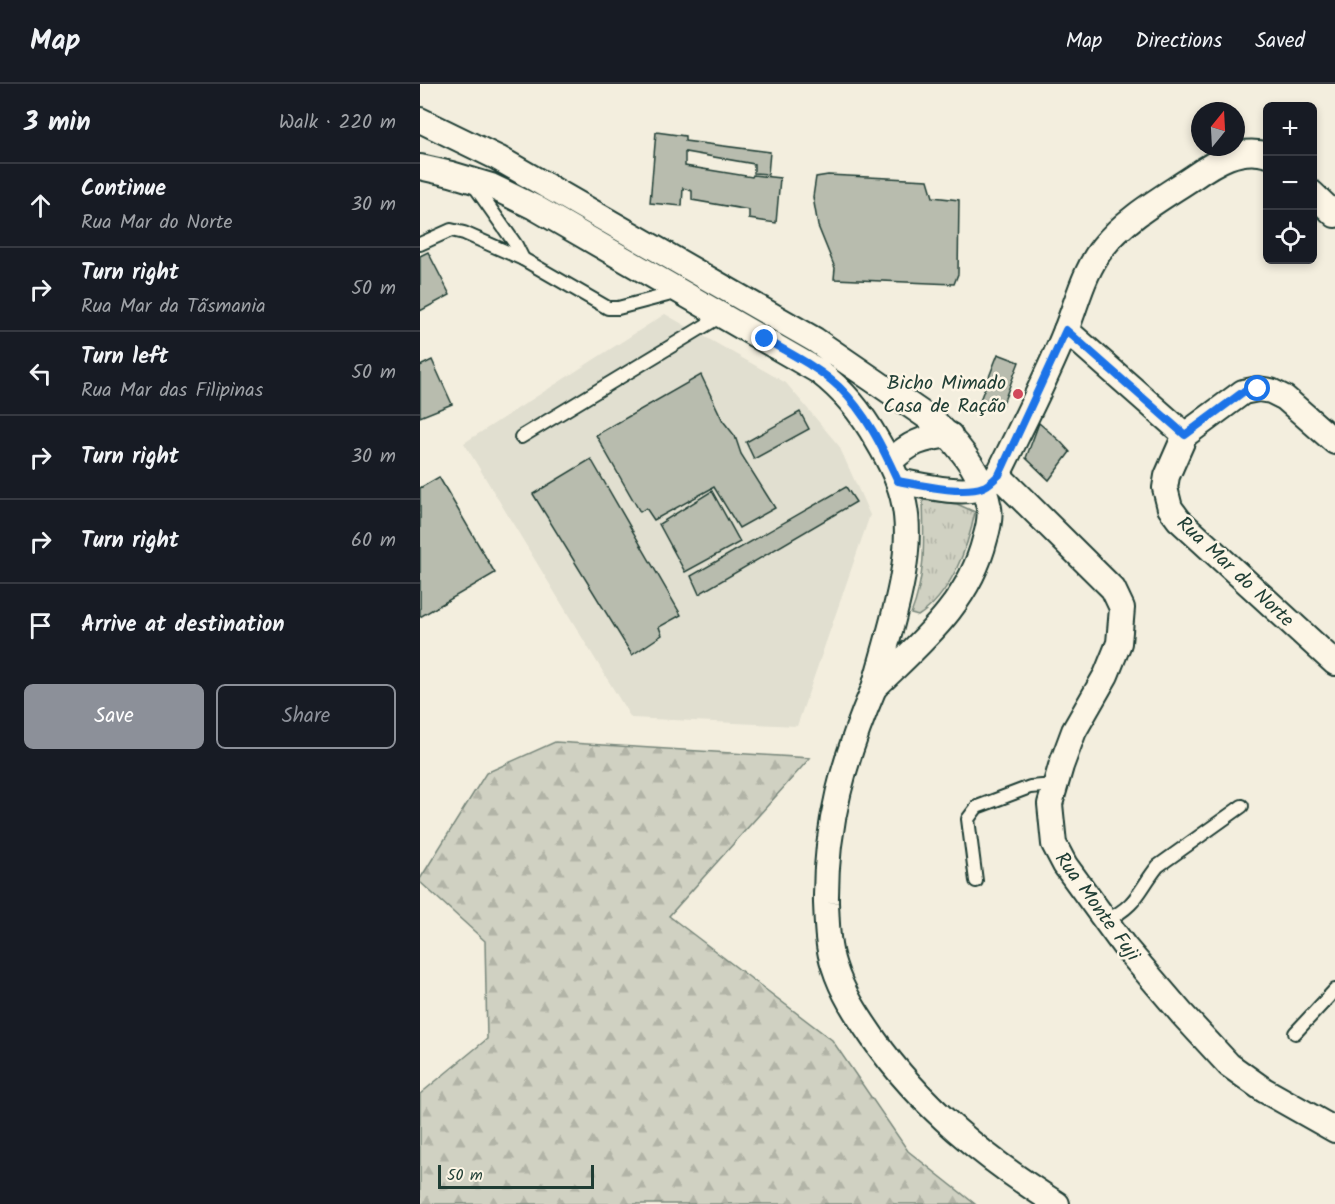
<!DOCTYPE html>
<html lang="en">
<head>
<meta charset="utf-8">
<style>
	:root { --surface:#171b24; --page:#20242c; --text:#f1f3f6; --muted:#9ea1a6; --line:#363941; --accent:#8c9099 }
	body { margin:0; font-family:Kalam,sans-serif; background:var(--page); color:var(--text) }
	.controls { position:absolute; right:18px; top:18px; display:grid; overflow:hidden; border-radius:9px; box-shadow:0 3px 9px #0003 }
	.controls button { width:54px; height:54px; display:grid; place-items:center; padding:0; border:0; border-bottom:2px solid var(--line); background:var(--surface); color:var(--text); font:30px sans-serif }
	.compass { position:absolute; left:771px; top:18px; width:54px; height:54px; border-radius:50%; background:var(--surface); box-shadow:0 3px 9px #0003; rotate:18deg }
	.scale { position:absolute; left:18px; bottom:15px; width:156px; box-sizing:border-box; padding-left:6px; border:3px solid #1f3d34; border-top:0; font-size:16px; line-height:21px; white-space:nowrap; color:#1f3d34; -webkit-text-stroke:4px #fcf5e5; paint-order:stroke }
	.stop { position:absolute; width:18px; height:18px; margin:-14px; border:4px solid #1a73e8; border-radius:50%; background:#fff }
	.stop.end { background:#1a73e8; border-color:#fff; box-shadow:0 2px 6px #0008 }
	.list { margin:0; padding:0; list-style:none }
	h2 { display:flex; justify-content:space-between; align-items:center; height:78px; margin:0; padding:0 24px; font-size:26px }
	h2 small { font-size:20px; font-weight:400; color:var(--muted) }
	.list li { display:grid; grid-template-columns:39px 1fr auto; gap:18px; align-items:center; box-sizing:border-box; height:84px; padding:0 24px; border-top:2px solid var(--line) }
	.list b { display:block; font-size:22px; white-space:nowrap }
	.list p { margin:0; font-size:20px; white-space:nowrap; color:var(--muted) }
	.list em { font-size:20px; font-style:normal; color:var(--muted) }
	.actions { display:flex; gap:12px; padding:18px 24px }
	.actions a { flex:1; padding:14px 0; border:2px solid var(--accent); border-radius:9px; text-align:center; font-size:21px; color:var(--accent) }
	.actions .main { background:var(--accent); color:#fff }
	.icon { flex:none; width:33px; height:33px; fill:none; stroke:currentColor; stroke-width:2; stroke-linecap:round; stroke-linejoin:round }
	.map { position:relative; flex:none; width:915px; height:1120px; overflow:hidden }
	header { display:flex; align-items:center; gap:36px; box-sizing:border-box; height:84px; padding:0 30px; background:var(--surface); border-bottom:2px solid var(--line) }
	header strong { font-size:28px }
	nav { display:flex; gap:33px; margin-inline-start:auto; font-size:21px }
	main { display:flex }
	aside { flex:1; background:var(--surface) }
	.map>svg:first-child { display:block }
	.built { fill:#e1dfd0 }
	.grass { fill:url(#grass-tufts); stroke:#78877b; stroke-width:1.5 }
	.forest { fill:url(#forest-firs); stroke:#78877b; stroke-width:1.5 }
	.building { fill:#b8bcae; stroke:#1f3d34; stroke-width:1.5 }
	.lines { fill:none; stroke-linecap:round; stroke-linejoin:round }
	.service-casing { stroke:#1f3d34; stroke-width:16 }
	.minor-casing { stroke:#1f3d34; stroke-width:28 }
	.service { stroke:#fcf5e5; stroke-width:12 }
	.minor { stroke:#fcf5e5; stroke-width:24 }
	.route { stroke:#1a73e8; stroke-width:8 }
	.poi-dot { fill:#d1495b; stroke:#fcf5e5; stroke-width:2 }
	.labels { text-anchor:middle; stroke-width:5; stroke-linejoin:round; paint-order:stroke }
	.poi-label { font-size:20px; fill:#1f3d34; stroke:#fcf5e5; text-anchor:end }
	.street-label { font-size:20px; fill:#1f3d34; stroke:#fcf5e5 }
</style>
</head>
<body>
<header>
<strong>Map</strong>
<nav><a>Map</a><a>Directions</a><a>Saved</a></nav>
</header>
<main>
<aside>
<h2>3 min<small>Walk · 220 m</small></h2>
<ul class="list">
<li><svg class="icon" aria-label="ahead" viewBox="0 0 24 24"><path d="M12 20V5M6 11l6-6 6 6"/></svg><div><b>Continue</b><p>Rua Mar do Norte</p></div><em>30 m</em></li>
<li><svg class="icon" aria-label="right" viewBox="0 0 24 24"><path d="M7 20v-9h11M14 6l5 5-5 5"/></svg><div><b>Turn right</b><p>Rua Mar da Tãsmania</p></div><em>50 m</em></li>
<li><svg class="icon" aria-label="left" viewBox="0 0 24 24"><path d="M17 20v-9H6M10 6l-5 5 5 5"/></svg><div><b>Turn left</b><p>Rua Mar das Filipinas</p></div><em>50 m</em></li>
<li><svg class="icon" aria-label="right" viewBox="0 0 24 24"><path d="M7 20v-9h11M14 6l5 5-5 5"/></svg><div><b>Turn right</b></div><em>30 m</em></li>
<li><svg class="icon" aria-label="right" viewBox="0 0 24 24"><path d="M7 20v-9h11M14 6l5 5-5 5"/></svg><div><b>Turn right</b></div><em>60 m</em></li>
<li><svg class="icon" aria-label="arrive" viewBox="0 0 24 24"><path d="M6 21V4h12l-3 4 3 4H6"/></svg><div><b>Arrive at destination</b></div></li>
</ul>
<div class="actions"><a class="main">Save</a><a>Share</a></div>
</aside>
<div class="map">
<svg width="915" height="1120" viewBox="0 0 915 1120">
	<defs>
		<pattern id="grass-tufts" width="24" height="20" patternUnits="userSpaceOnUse" patternTransform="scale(1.5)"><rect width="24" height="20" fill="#d0d1c2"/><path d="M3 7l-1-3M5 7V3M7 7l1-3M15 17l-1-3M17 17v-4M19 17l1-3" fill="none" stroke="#b2b4a7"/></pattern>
		<pattern id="forest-firs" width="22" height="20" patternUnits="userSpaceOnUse" patternTransform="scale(1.5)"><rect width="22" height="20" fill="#d0d1c2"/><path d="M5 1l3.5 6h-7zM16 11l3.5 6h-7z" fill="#b2b4a7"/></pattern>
	</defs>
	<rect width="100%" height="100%" fill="#f3eede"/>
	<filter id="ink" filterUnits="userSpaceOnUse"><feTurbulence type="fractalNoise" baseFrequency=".0167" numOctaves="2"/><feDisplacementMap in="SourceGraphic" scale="12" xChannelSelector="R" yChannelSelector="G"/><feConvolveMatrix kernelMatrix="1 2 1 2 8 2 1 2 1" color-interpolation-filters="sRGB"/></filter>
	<g filter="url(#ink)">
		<path class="built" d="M245 230 366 299 419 362 450 431 377 642 211 634 44 359Z"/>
		<path class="grass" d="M503 416 537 420 555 428C548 464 530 512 498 532L491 530C506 493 504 455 503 416Z"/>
		<path class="forest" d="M135 658 390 674 249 832 412 956 488 1067 555 1120H0V1010L67 955 65 857 0 798V795L66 689Z"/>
		<g class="building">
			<path d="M236 48 265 52V57L350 68 348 90 334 89V80L265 68V82L332 93 333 91 360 94 356 139 329 135V126L272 116V107L263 104 262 122 230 119Z"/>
			<path d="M408 91 508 96 513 113 539 116 538 190 534 200 414 195 415 184 398 142 393 113 396 93Z"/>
			<path d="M8 168 30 211 0 227V172Z"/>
			<path d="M578 270 599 278 582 322 560 316Z"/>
			<path d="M12 276 32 320 0 333V282Z"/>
			<path d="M281 291 303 337 315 352 321 370 355 424 319 444 294 403 234 436 226 424 220 428 176 351Z"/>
			<path d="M380 328 389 345 334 375 326 358Z"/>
			<path d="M619 339 640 357 650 368 629 396 606 374Z"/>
			<path d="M171 375 261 531 239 543 242 551 212 571 113 410Z"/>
			<path d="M19 393 75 489 0 533V404Z"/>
			<path d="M426 403 436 418 279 510 271 492Z"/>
			<path d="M292 407 320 458 265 488 239 440Z"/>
		</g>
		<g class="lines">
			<g class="service-casing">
				<g id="service">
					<path d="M53 100 96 161 103 175 188 224H198L259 208"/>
					<path d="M0 160 31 146 44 149 103 175"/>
					<path d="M101 353 301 232"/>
					<path d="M556 797 548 735 557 723 610 703 635 701"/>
					<path d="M685 837C718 821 718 807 738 782L822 722"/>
					<path d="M875 949 915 906"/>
				</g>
			</g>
			<g class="minor-casing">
				<g id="minor">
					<path d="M0 36 78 74 395 256 516 339C540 362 563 390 569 424 571 434 568 445 565 455 549 520 500 559 454 604 468 551 496 473 484 419 480 397 469 376 457 356 441 328 424 307 398 287L114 123 71 102 31 90 0 83"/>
					<path d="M892 109 915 131"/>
					<path d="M646 246 765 351"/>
					<path d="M915 358 865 314 851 307 838 305 823 308 765 351 747 392 745 404 750 424 759 436 915 579"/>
					<path d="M470 378C489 359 502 354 530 351"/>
					<path d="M578 391 693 505 702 524 699 559 686 591 654 647 641 682 630 720 634 760 645 781 704 862 762 930 809 981 844 1006 915 1046"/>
					<path d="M478 397C500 401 543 412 563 403 569 401 574 395 578 391 601 343 626 296 646 246 657 219 664 187 683 163 706 134 742 114 772 94 795 78 820 62 848 71"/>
					<path d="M454 604C424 675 405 741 406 819 407 840 407 862 414 882 422 908 437 931 453 954 501 1023 566 1075 637 1120"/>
				</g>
			</g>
			<use href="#service" class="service"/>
			<use href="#minor" class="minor"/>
		</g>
	</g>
	<g class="lines" filter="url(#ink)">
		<path class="route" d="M345 255C370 270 398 283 419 303 446 329 463 364 478 397 500 401 543 411 563 403 569 401 574 395 579 391L646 246 765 351 823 308 838 305"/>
	</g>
	<circle class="poi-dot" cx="598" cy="310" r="6"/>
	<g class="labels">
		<g class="poi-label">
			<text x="586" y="305">Bicho Mimado<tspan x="586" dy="23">Casa de Ração</tspan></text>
		</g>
		<g class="street-label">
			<text transform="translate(816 487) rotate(43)" y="7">Rua Mar do Norte</text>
			<text transform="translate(678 822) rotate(54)" y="7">Rua Monte Fuji</text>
		</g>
	</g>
</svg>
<div class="controls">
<button>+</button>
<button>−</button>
<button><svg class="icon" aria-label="locate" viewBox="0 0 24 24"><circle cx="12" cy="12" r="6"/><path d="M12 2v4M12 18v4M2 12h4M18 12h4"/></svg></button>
</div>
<svg class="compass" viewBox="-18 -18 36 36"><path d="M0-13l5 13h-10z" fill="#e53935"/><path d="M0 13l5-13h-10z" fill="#9ea1a6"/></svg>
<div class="scale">50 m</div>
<div class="stop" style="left:838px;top:305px"></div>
<div class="stop end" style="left:345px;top:255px"></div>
</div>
</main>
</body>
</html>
